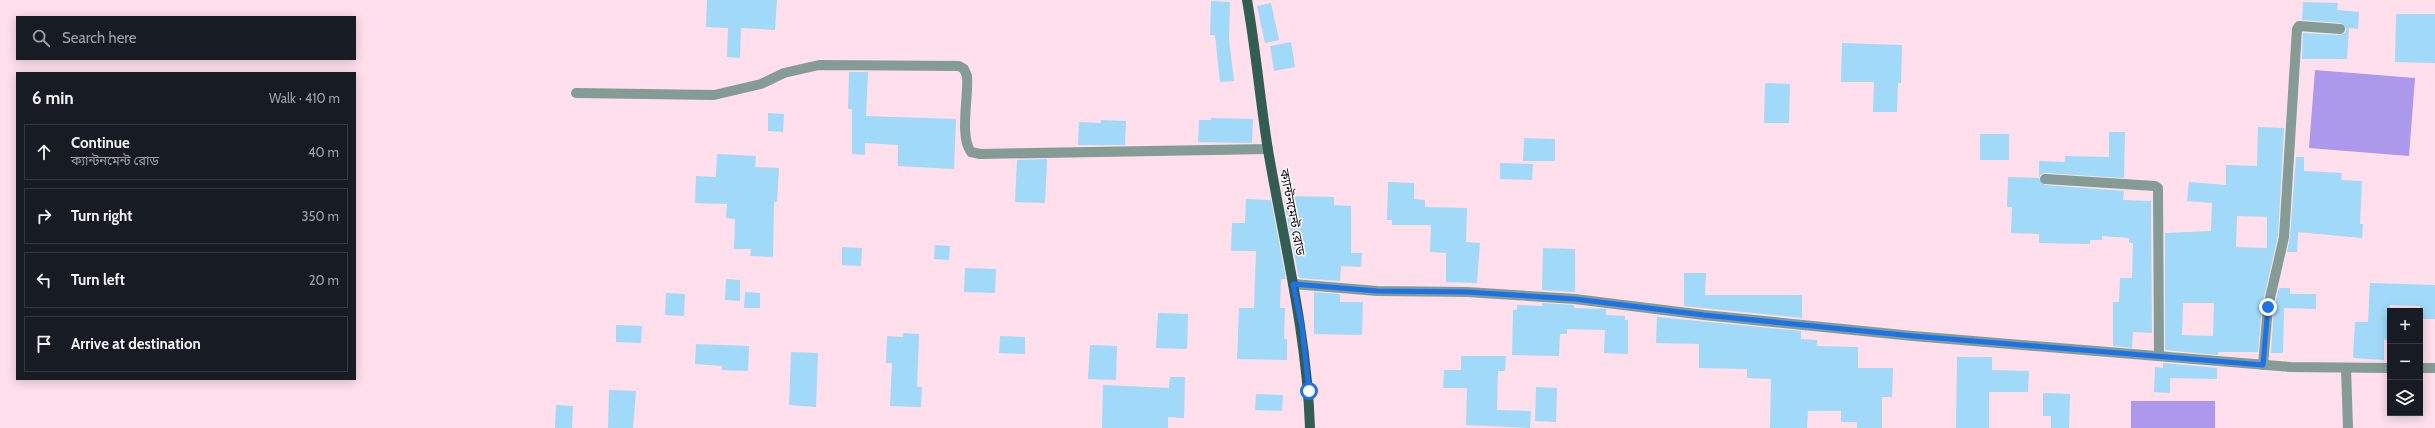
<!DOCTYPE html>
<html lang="en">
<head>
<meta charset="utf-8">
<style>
	:root { --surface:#171b24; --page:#242831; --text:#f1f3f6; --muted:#9ea1a6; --line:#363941 }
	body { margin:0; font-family:Cabin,"Noto Sans Bengali",sans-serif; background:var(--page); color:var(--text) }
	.controls { position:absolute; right:12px; bottom:12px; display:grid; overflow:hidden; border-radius:0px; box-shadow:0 2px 10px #0003 }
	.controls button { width:36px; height:36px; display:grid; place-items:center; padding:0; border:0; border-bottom:1px solid var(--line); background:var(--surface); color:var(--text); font:20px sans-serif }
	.stop { position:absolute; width:12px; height:12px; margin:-9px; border:3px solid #1a73e8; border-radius:50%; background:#fff }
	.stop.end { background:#1a73e8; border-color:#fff; box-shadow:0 1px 4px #0008 }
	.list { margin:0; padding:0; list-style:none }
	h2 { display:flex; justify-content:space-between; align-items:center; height:52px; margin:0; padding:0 16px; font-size:17px }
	h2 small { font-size:13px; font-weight:400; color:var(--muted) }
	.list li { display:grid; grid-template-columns:26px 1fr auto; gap:12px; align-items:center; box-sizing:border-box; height:56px; margin:0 8px 8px; padding:0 8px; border:1px solid var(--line); border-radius:0px }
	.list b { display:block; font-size:15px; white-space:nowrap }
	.list p { margin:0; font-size:13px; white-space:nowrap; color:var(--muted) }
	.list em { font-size:13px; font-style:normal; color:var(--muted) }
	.icon { flex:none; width:22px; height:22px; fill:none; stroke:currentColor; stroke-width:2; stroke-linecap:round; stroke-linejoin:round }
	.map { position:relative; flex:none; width:2435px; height:428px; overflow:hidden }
	.search { position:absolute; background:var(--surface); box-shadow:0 2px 10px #0003; left:16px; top:16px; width:340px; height:44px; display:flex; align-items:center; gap:10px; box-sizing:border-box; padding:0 14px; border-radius:0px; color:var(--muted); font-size:15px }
	.panel { position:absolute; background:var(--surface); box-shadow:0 2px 10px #0003; left:16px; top:72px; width:340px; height:308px; border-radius:0px }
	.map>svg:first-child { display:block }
	.water { fill:#ac99ec }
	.building { fill:#a1d9f9; fill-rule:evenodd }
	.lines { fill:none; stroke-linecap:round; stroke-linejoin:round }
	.minor { stroke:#859c95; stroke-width:10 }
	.major { stroke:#325d51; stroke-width:10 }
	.route { stroke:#1a73e8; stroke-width:5 }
	.labels { text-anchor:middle; stroke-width:3; stroke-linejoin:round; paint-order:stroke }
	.street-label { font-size:13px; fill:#200f16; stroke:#fff }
</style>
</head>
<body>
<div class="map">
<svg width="2435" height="428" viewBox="0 0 2435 428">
	<rect width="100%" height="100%" fill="#fedfeb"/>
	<g class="water">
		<path d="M2315 70 2415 78 2409 156 2309 148Z"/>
		<rect x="2131" y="401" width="84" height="27"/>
	</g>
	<g class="building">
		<path d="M707 0H777L775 30 741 28 740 58 727 57 728 28 706 27Z"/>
		<path d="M1211 1 1230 2 1229 39 1234 81 1220 82 1215 35H1210Z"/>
		<path d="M2303 2 2338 3 2337 10 2359 12 2358 29 2349 28 2347 59H2302L2303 33 2340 35 2345 33 2346 29 2341 23 2302 20Z"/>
		<path d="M1271 3 1279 40 1265 43 1257 6Z"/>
		<path d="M2396 14H2435V63L2395 62Z"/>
		<path d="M1291 42 1295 67 1274 71 1270 46Z"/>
		<path d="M1842 43 1902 45 1901 83H1898L1897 112H1873L1874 82H1841Z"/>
		<path d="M849 72H868L866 116 956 119 954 169 898 166V145L865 143V155L852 154V109H848Z"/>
		<path d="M1765 83 1790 84 1789 123H1764Z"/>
		<path d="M768 113 784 114 783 132 768 131Z"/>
		<path d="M1211 118 1253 119 1252 143 1198 142 1199 120H1211Z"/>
		<path d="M1101 120 1126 121 1125 145H1078L1079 122 1101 123Z"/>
		<path d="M2258 127 2284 128 2278 236 2262 306 2258 352H2218V355L2165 350V233L2211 231 2212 203 2187 201 2189 182 2226 185V165L2257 166ZM2237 216 2267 217V248L2236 247ZM2183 303H2214L2213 336 2182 335Z"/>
		<path d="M2109 132H2125L2124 178 2045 173 2040 175 2039 179 2045 185 2124 191 2123 200 2151 201 2152 333 2133 332 2132 348 2113 346V302H2119L2120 278H2132L2133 243H2129V238L2102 236V240H2090V244L2039 243V234L2011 233 2012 207H2007L2008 177 2039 178V161L2065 162V156L2109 157Z"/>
		<rect x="1980" y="134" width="29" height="26"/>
		<path d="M1524 138 1555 139V161H1523Z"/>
		<path d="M717 154 756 156 755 167 779 168 777 202H774L773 257 750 256 751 249H734L735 219 726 218 727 204 695 203 696 176 716 177Z"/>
		<path d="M2296 157H2304V171L2342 173 2341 180 2362 181 2360 224H2363L2362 238 2298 232 2297 252H2287L2290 237Z"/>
		<path d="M1047 159 1045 203 1015 202 1017 160Z"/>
		<path d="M1500 163 1533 164 1532 180 1500 179Z"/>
		<path d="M1388 182 1414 183V199L1425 200V207L1467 208 1466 242 1480 243 1477 283 1446 282V253L1430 252 1431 225H1392V220H1387Z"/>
		<path d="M1290 196 1334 197V205L1351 206V253H1362L1361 267 1341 266 1340 281 1299 278 1284 201H1290Z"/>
		<path d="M1246 199 1271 200 1286 279H1281L1280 308H1285L1284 339H1287V360L1237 359 1239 308H1254L1256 251H1231L1232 223H1245Z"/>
		<path d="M935 245 950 246 949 260 934 259Z"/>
		<path d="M842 247 862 248 861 266 842 265Z"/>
		<path d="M1543 248 1575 249V292L1542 290Z"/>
		<path d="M965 268 996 269 995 293 964 292Z"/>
		<path d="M1684 273H1706L1705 295H1802V318L1684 306Z"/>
		<path d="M726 279 740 280V301L725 300Z"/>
		<path d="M2370 283 2435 285V319H2420V306L2390 305V340H2384V360L2353 358 2355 322H2368Z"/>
		<path d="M2279 288H2290V294H2316V309L2284 308 2283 353H2271L2274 308Z"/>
		<path d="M745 292 760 293V308H744Z"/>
		<path d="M1314 292 1340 294V302H1363L1362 335 1314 334Z"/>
		<path d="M666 293 685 294 684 316 665 315Z"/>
		<path d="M1542 303 1574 305V308L1606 309V315L1625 316V320H1628V354L1604 353 1605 330 1567 329V334H1560L1559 356 1512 355 1513 310H1517V305L1542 306Z"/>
		<path d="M1158 313 1188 314 1187 349 1156 348Z"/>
		<path d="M1657 317 1801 331V339L1817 340V346L1858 347V368H1893L1892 397H1882V428H1857V422H1841V411H1808L1807 428H1770L1771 379 1747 378V369L1699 368V344L1656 343Z"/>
		<path d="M616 325 642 326 641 343 616 342Z"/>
		<path d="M903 333 919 334 917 387H922L921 407 890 406 892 363H886L887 336 903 337Z"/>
		<path d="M1000 336 1025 337V354L999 353Z"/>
		<path d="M696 344 749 346 748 371 722 370V366L695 364Z"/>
		<path d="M1090 345 1117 346 1116 380 1088 379Z"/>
		<path d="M791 352 818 353 816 407 789 405Z"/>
		<path d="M1461 356H1506L1505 371H1498L1497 410 1531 411 1530 428 1466 425 1467 388H1443L1444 370H1461Z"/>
		<path d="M1957 357H1992V370L2029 371 2028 392H1989V428H1956Z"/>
		<path d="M2163 363 2217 368V379L2170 378V393L2154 392 2155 367 2163 368Z"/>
		<path d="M1170 377H1185L1184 418 1168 417V428H1102L1103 385 1169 388Z"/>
		<path d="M1536 387 1557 388 1556 422 1535 421Z"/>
		<path d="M609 390 636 391 633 428H608Z"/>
		<path d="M2043 393 2070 394 2069 428H2051V416H2043Z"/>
		<path d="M1256 394 1283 395 1282 411 1255 410Z"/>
		<path d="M556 405 573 406 572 428H555Z"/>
	</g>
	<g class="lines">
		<g class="minor">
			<path d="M576 93 714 95 761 84 784 73 819 65 959 66 964 69 967 76C969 96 959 136 971 152L980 154 1268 149"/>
			<path d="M2045 179 2155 186 2158 188 2159 355"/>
			<path d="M1293 284 1377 291 1467 292 1575 299 1704 315 1913 336 2290 367 2390 368"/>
			<path d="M2263 365 2268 307 2284 237 2297 29 2299 26 2340 29"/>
			<path d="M2346 368 2348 428"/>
			<path d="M2420 368H2435"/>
		</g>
		<path class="major" d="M1247 0C1256 50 1260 100 1268 150 1284 243 1307 334 1310 428"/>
	</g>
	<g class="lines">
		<path class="route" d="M1309 391 1302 327 1293 284 1377 291 1467 292 1575 299 1704 315 1913 336 2263 365 2268 307"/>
	</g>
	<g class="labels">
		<g class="street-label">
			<text transform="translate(1293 212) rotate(79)" y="5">ক্যান্টনমেন্ট রোড</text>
		</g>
	</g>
</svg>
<div class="controls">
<button>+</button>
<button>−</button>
<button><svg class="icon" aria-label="layers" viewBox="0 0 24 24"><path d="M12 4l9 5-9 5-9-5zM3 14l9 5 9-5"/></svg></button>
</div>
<div class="stop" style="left:1309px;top:391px"></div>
<div class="stop end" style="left:2268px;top:307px"></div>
<div class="search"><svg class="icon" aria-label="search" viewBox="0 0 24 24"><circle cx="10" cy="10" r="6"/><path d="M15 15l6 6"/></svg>Search here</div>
<section class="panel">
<h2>6 min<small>Walk · 410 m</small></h2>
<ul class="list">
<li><svg class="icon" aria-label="ahead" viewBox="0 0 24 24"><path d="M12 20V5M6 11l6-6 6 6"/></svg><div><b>Continue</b><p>ক্যান্টনমেন্ট রোড</p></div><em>40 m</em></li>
<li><svg class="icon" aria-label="right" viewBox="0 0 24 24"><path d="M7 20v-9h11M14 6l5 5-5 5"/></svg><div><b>Turn right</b></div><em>350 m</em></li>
<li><svg class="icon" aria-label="left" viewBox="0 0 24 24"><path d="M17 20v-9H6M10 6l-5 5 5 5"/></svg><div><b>Turn left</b></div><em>20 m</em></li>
<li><svg class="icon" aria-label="arrive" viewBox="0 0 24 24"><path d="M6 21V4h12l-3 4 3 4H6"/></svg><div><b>Arrive at destination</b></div></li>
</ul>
</section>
</div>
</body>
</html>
